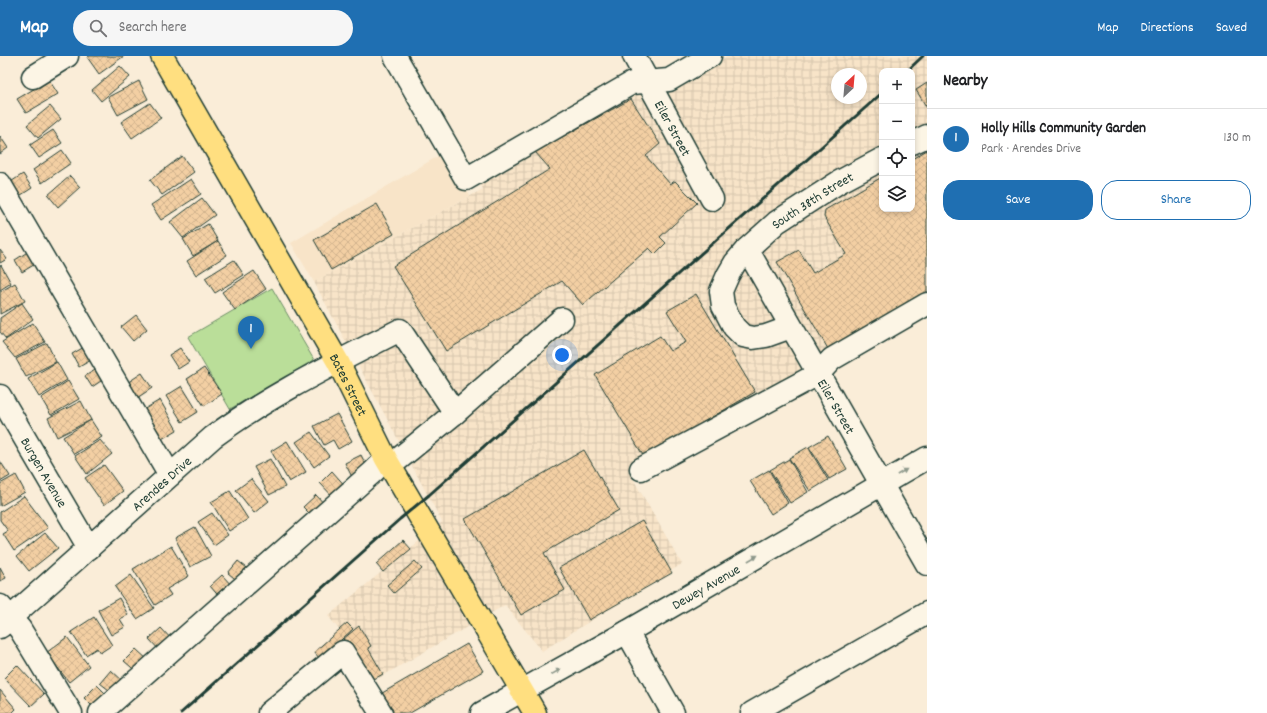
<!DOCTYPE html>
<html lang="en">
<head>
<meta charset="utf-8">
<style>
	:root { --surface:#fff; --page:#f6f6f6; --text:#202124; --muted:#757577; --line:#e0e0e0; --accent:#1f6fb2 }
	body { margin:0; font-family:Dekko,sans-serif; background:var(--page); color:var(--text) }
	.controls { position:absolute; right:12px; top:12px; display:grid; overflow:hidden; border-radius:8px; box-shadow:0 2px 6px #0003 }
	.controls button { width:36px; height:36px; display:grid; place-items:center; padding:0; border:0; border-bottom:1px solid var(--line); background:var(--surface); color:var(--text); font:20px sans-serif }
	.compass { position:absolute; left:831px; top:12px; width:36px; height:36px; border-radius:50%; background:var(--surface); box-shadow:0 2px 6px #0003; rotate:26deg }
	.you { position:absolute; left:562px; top:299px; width:14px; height:14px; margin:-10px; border:3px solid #fff; border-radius:50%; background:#1a73e8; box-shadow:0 0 0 6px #1a73e833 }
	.badge { display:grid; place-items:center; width:26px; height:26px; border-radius:50%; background:var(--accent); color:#fff; font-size:13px; font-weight:700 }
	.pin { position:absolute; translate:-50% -33px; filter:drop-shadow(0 1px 2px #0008) }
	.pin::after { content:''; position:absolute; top:21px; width:14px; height:12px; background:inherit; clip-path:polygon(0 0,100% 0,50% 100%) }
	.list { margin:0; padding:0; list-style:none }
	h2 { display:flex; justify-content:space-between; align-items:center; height:52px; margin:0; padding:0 16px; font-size:17px }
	h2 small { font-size:13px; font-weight:400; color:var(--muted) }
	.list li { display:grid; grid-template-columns:26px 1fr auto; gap:12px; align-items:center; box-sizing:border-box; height:60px; padding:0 16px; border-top:1px solid var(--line) }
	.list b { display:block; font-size:15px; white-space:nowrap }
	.list p { margin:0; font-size:13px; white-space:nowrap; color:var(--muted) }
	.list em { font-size:13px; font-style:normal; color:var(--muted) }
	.actions { display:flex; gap:8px; padding:12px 16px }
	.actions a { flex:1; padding:9px 0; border:1px solid var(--accent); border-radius:16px; text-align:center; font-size:14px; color:var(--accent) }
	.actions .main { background:var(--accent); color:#fff }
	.icon { flex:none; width:22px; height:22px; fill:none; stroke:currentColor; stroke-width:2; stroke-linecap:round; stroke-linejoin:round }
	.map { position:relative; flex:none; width:927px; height:657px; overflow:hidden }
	header { display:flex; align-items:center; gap:24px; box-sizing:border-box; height:56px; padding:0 20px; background:var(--accent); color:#fff }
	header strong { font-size:19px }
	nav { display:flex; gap:22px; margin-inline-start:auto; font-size:14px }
	.search { width:280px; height:36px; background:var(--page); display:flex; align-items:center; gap:10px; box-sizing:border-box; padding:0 14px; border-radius:22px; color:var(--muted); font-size:15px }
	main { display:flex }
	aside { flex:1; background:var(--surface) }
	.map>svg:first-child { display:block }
	.built { fill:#f8e4c8 }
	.industrial { fill:url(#industrial-grid); fill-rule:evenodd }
	.green { fill:#bade99; stroke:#6c8e66 }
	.building { fill:url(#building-cross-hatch); stroke:#1f3d34 }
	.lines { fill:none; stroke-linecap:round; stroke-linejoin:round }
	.minor-casing { stroke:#1f3d34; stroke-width:25 }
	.major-casing { stroke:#1f3d34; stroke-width:25 }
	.minor { stroke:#fcf5e5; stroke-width:22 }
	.major { stroke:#ffdf80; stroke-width:22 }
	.rail { stroke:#1f3d34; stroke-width:3 }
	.oneway { fill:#8e998c }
	.labels { text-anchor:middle; stroke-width:4; stroke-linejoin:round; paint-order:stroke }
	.street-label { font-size:14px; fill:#1f3d34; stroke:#fcf5e5 }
</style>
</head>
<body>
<header>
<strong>Map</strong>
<div class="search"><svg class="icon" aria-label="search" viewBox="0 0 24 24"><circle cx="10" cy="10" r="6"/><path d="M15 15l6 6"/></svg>Search here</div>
<nav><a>Map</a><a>Directions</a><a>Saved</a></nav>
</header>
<main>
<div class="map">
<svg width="927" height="657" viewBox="0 0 927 657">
	<defs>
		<pattern id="industrial-grid" width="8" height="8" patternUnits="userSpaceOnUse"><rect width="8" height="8" fill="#f8e4c8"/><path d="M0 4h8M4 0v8" fill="none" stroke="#d4c4ac"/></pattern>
		<pattern id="building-cross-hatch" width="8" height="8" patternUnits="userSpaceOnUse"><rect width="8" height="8" fill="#f3cfa3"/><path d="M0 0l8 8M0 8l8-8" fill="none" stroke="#d0b38d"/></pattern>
	</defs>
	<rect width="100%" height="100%" fill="#faedd8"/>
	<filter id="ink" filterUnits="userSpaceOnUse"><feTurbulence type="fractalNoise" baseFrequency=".025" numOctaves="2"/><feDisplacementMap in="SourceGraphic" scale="8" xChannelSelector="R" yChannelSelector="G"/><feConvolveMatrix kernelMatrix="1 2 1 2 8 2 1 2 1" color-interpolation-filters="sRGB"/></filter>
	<g filter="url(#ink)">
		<path class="built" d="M445 96 470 140 314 226 291 187Z"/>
		<path class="industrial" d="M728 0H927V240L628 414 682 508 542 595 505 549 379 622 328 560 442 466 314 226 483 133 478 124 639 33H669ZM882 15H912V153H882ZM837 18H861V42H837Z"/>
		<path class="green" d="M272 232 314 304 230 353 188 281Z"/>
		<g class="building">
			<path d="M90 0H124L99 18 87 1Z"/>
			<path d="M120 10 130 21 101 45 92 34Z"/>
			<path d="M49 24 58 38 26 57 17 43Z"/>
			<path d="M139 25 148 43 118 59 108 41Z"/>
			<path d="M927 27V52L916 34Z"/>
			<path d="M631 43 660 88 646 100 670 128 675 125 697 147 660 181 666 187 655 198 649 192 583 249 562 225 446 295 393 210 550 113 535 96Z"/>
			<path d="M150 47 161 62 132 82 121 66Z"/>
			<path d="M50 50 61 63 38 82 27 69Z"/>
			<path d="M53 74 62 87 39 102 30 89Z"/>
			<path d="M0 80 8 92 0 98Z"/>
			<path d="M62 94 71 107 42 127 33 114Z"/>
			<path d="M927 94V242L831 298 777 206 799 194 813 217 846 198 824 161 825 154 882 121V153H912V103Z"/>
			<path d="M182 100 194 116 162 139 150 124Z"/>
			<path d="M23 118 32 132 18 141 9 127Z"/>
			<path d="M70 120 80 131 58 151 48 139Z"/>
			<path d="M191 123 201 138 161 164 151 149Z"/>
			<path d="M202 142 215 159 183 182 170 166Z"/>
			<path d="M377 148 394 178 331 214 314 184Z"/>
			<path d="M208 168 218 185 193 200 183 183Z"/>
			<path d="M218 185 227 199 196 219 187 205Z"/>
			<path d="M0 194 7 203 0 207Z"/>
			<path d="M29 195 37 207 22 216 15 204Z"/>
			<path d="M234 204 244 219 215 237 205 222Z"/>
			<path d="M1 209 11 227 0 234V210Z"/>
			<path d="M254 215 266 233 235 254 222 236Z"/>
			<path d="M15 227 25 245 0 258V236Z"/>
			<path d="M696 238 755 336 644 401 595 319 660 280 670 295 686 286 667 255Z"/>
			<path d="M22 247 33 263 6 283 0 276V262Z"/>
			<path d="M136 259 147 273 133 285 121 271Z"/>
			<path d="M33 267 45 286 15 302 2 286Z"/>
			<path d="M47 287 56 306 26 321 16 303Z"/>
			<path d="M86 290 93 303 79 311 72 298Z"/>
			<path d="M180 292 189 306 178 313 169 299Z"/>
			<path d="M57 306 67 324 39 341 28 323Z"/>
			<path d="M204 312 222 338 204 350 187 323Z"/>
			<path d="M97 313 104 323 92 331 85 320Z"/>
			<path d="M142 317 152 332 137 342 127 327Z"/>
			<path d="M68 325 79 343 51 359 41 342Z"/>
			<path d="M182 330 198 356 182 366 166 340Z"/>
			<path d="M160 344 177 374 160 384 143 354Z"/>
			<path d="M81 345 91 364 57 381 48 362Z"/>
			<path d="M337 358 352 385 338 393 333 384 324 389 314 370Z"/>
			<path d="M91 364 102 381 74 398 63 381Z"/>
			<path d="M311 376 329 400 314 411 296 386Z"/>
			<path d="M828 380 847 413 829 423 809 391Z"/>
			<path d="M100 384 112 398 87 418 75 400Z"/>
			<path d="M287 385 306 416 289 426 271 395Z"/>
			<path d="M808 391 828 424 810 435 789 402Z"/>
			<path d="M584 394 619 454 544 497 565 534 521 559 465 463Z"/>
			<path d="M361 399 369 415 353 423 345 407Z"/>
			<path d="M270 403 285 431 269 439 254 411Z"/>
			<path d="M789 403 808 436 790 447 770 414Z"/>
			<path d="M0 405 10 420 0 426Z"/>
			<path d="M104 409 123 435 104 449 85 422Z"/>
			<path d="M769 414 788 447 771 458 750 425Z"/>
			<path d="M332 415 347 432 335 443 320 427Z"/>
			<path d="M16 419 25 436 0 450V428Z"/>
			<path d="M251 423 269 445 254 457 236 434Z"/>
			<path d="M230 435 248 463 229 475 211 446Z"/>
			<path d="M316 439 327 451 315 463 303 451Z"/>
			<path d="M24 440 48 472 14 495 3 478 8 475 0 464V456Z"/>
			<path d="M212 457 228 479 214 489 198 466Z"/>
			<path d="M642 465 672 517 589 564 559 512Z"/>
			<path d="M195 471 211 500 190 511 175 482Z"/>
			<path d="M45 477 58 492 29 515 17 500Z"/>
			<path d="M403 484 411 493 383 516 376 508Z"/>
			<path d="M171 490 189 520 167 533 171 539 155 549 133 513Z"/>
			<path d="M238 505 251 515 240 527 228 517Z"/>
			<path d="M415 505 422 513 394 537 387 529Z"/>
			<path d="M0 511 6 522 0 525Z"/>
			<path d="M131 519 154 552 137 563 115 531Z"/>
			<path d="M222 519 233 531 221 543 210 530Z"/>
			<path d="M119 542 128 559 120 563 125 571 111 579 98 554Z"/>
			<path d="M94 561 112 589 100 597 97 592 86 599 71 576Z"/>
			<path d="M347 567 353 573 320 603 314 596Z"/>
			<path d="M359 570 371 590 368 592 383 618 367 627 343 583Z"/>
			<path d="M161 572 173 585 161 596 149 583Z"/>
			<path d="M67 581 89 610 69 626 46 597Z"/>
			<path d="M467 588 483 615 410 657H387L377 640Z"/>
			<path d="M136 593 149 605 138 617 124 605Z"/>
			<path d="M17 609 44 638 31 650 4 622Z"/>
			<path d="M111 614 124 626 114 638 100 627Z"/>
			<path d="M97 629 108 640 95 653 84 642Z"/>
			<path d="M0 634 16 653 12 657H0Z"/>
		</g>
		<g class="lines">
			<g class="minor-casing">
				<g id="minor">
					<path d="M395 0 466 123 632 27 669 24 710 0"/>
					<path id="s1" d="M634 0 712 143"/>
					<path d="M33 21 67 0"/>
					<path d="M912 87 927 80"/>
					<path d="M0 128 170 419"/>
					<path id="s2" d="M747 193 927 508"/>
					<path id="s3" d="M791 271 766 280 753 282 743 280 734 271 723 250 721 235 728 219 735 207 747 193 777 166 839 126 882 103"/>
					<path id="s4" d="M0 340 89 492"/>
					<path d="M390 410 455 357 562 263"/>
					<path d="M641 413 818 318 832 303 927 248"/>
					<path d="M0 550 20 573 71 657"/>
					<path id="s5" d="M0 571 213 381C271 338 336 307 400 274L455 357"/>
					<path d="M627 576 673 657"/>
					<path d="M100 657 373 416 386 403"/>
					<path d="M269 657 343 596 381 657"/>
					<path id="s6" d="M482 657 627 576 927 402"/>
					<path d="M752 657 927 557"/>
				</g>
			</g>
			<g class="major-casing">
				<g id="major">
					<path id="s7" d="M162 0 338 306 386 403 535 657"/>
				</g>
			</g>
			<use href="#minor" class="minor"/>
			<use href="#major" class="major"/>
			<g class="rail">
				<path d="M907 15 923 0"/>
				<path d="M181 657 400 463 429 439 882 37"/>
			</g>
		</g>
		<defs><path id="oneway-solid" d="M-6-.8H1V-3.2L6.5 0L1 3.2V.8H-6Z"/></defs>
		<g class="oneway">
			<use href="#oneway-solid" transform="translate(902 416) rotate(-30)"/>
			<use href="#oneway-solid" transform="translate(753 502) rotate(-30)"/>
			<use href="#oneway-solid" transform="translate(556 616) rotate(-29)"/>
		</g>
	</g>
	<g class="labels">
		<g class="street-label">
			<text dy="5" stroke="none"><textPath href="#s1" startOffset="82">Eiler Street</textPath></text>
			<text dy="5" stroke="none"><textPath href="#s3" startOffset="233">South 38th Street</textPath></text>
			<text dy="5" stroke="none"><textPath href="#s7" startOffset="378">Bates Street</textPath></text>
			<text dy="5" stroke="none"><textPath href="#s2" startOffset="181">Eiler Street</textPath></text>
			<text dy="5" stroke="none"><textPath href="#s4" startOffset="88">Burgen Avenue</textPath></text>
			<text dy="5" stroke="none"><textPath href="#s5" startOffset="216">Arendes Drive</textPath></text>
			<text dy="5" stroke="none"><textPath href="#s6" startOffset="257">Dewey Avenue</textPath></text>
		</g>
	</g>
</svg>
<div class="controls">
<button>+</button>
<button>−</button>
<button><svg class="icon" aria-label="locate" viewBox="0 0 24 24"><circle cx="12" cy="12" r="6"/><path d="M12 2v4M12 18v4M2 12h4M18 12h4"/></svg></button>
<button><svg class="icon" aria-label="layers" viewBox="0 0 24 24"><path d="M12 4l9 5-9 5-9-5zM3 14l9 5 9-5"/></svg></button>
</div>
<svg class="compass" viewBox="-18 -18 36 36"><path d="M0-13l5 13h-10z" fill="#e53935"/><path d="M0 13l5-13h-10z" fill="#757577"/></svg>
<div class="you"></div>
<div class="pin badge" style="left:251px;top:293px">1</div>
</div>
<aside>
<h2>Nearby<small></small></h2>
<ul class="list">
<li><span class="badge">1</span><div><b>Holly Hills Community Garden</b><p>Park · Arendes Drive</p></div><em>130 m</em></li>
</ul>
<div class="actions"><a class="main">Save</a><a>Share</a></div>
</aside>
</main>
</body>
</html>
